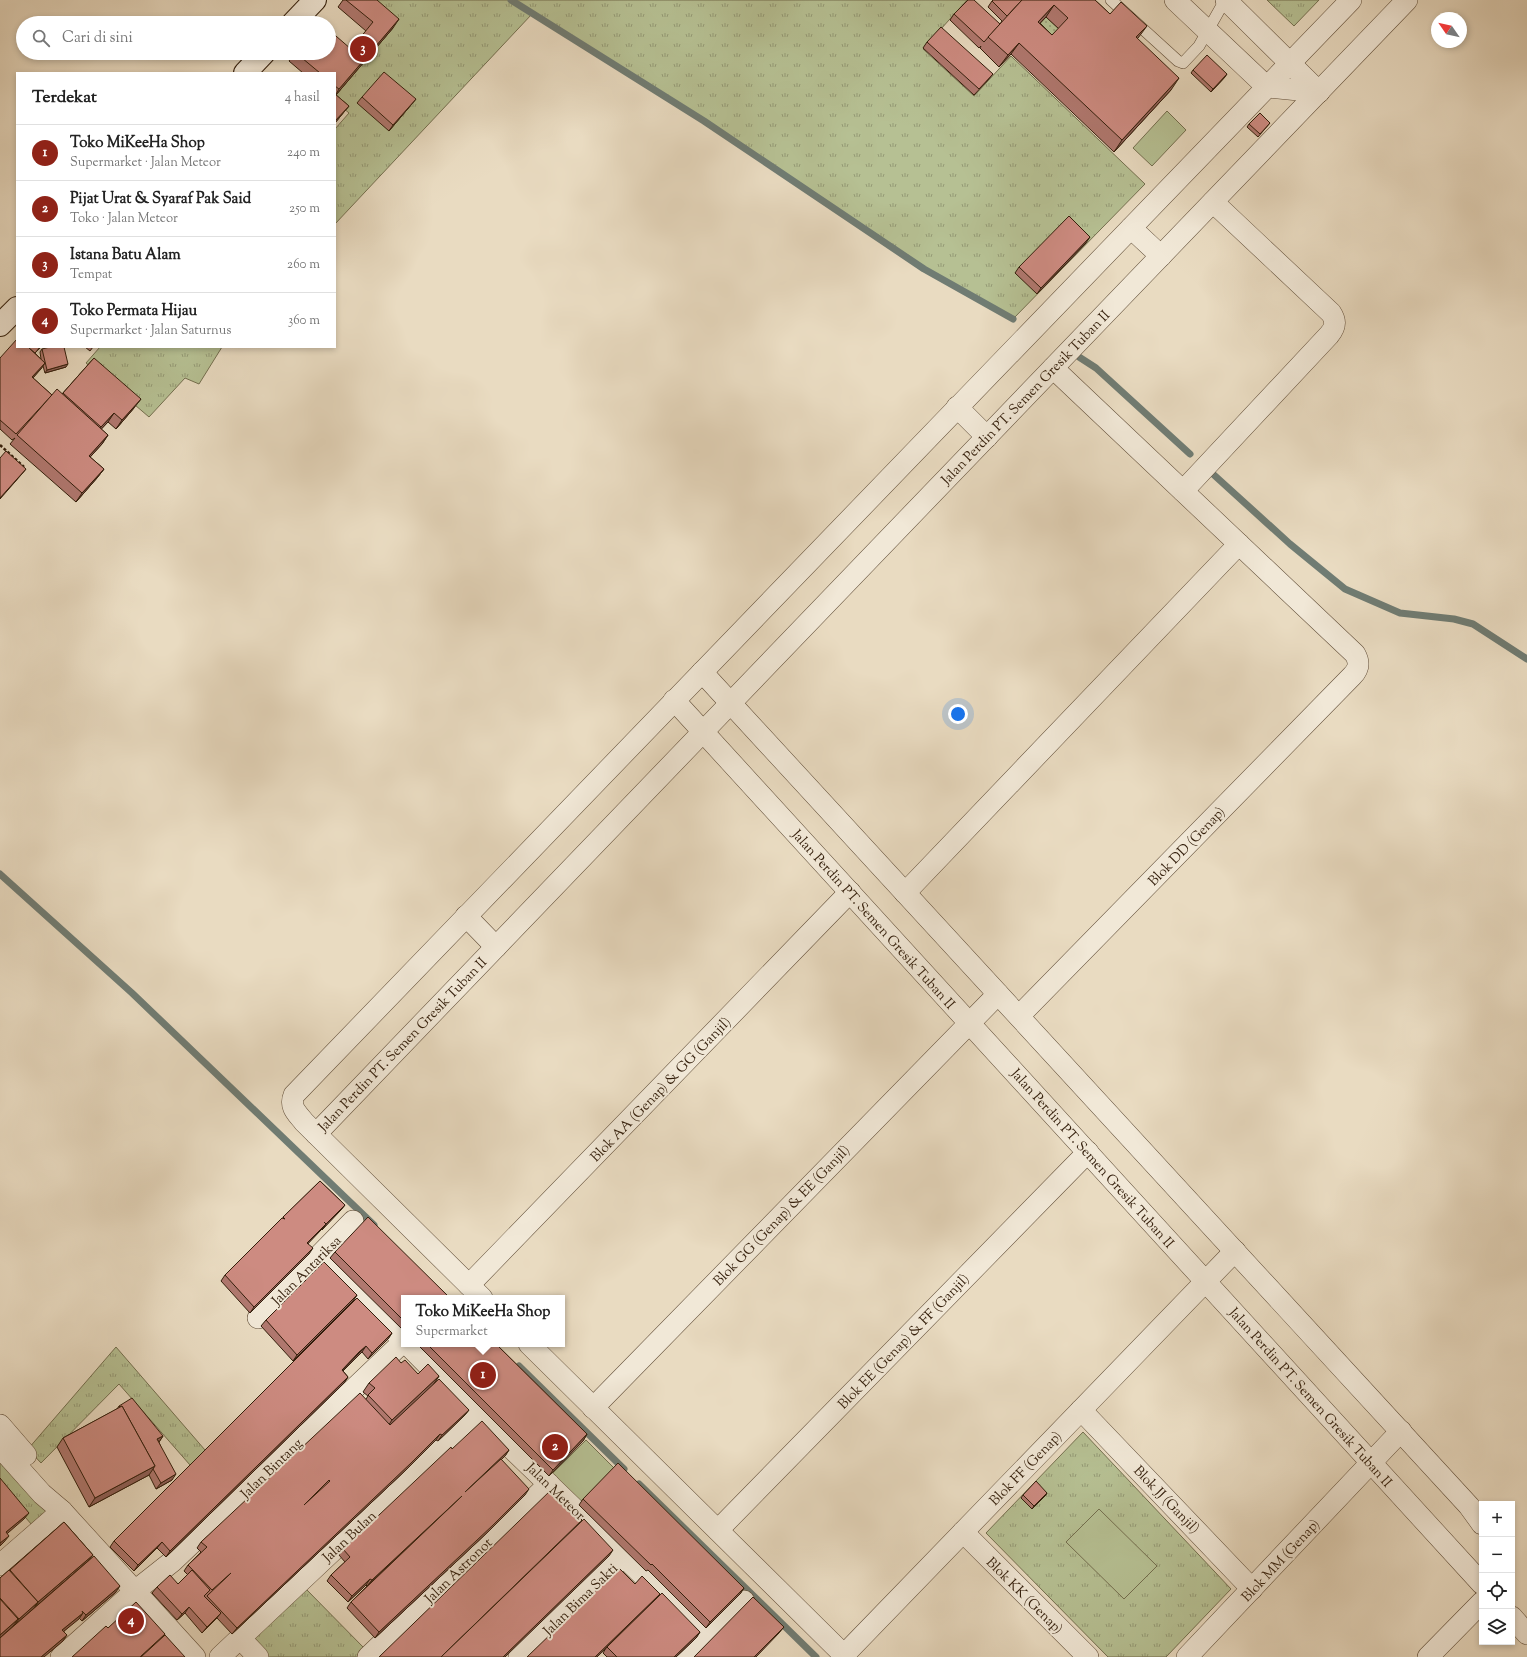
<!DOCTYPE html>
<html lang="id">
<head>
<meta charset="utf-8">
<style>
	:root { --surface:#fff; --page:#f2f2f2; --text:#222; --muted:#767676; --line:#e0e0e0; --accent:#8f2418 }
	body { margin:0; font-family:"Sorts Mill Goudy",serif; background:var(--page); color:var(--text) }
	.controls { position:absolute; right:12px; bottom:12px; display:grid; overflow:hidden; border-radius:0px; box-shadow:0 2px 6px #0003 }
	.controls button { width:36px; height:36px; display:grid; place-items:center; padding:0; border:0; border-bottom:1px solid var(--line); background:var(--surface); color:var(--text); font:20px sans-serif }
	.compass { position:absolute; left:1431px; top:12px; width:36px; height:36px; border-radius:50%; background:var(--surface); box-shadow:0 2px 6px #0003; rotate:304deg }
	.you { position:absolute; left:958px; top:714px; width:14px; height:14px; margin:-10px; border:3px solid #fff; border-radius:50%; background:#1a73e8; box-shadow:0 0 0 6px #1a73e833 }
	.badge { display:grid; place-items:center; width:26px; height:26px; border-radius:50%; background:var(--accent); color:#fff; font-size:13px; font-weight:700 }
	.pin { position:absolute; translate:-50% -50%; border:2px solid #fff; box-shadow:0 1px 4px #0006 }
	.popup { position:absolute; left:401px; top:1295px; width:164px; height:52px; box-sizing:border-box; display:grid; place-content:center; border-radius:0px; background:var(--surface); filter:drop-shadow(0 1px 3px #0005); font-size:13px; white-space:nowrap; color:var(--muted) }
	.popup b { font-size:15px; color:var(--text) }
	.popup::after { content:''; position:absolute; left:50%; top:100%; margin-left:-8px; border:8px solid transparent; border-top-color:var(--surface) }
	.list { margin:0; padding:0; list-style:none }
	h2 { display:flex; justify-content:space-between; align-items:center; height:52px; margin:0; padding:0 16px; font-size:17px }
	h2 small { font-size:13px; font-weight:400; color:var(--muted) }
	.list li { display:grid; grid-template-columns:26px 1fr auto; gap:12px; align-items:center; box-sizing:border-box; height:56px; padding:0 16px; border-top:1px solid var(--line) }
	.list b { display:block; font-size:15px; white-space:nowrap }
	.list p { margin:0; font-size:13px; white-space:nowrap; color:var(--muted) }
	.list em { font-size:13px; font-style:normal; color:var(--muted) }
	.icon { flex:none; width:22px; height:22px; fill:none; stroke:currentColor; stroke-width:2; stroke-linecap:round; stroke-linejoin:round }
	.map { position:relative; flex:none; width:1527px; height:1657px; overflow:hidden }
	.search { position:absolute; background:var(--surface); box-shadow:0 2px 6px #0003; left:16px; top:16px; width:320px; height:44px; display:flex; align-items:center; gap:10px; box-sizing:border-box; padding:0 14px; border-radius:22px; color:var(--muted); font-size:15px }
	.panel { position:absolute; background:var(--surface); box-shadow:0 2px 6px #0003; left:16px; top:72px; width:320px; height:276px; border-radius:0px }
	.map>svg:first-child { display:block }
	.grass { fill:url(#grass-tufts); stroke:#746f4f }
	.garden { fill:url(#garden-dots); stroke:#746f4f }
	.pitch { fill:#b6c093; stroke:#746f4f }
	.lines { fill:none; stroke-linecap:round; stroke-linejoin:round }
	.stream { stroke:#707c73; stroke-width:7 }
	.lane-casing { stroke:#604d38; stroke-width:12 }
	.street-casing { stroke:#604d38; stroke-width:22 }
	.secondary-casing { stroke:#331e0b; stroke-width:24 }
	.path { stroke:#331e0b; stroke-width:2.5; stroke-dasharray:3 2; stroke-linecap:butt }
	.lane { stroke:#f1e8d7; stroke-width:11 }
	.street { stroke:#f1e8d7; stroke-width:21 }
	.secondary { stroke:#f1e8d7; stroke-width:22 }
	.wall { fill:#b0786f; stroke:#331e0b; fill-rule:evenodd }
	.shaded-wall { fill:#90615a; stroke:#331e0b }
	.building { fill:#cd8b81; stroke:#331e0b; fill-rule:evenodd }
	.labels { text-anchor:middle; stroke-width:4; stroke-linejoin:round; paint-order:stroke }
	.street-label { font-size:14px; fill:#331e0b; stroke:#f1e8d7 }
</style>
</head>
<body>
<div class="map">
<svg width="1527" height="1657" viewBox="0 0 1527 1657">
	<defs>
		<pattern id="grass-tufts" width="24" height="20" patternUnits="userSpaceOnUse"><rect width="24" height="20" fill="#b6c093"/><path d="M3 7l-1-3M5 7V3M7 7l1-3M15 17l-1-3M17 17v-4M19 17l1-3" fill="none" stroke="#959b76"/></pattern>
		<pattern id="garden-dots" width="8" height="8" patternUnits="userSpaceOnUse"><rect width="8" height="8" fill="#b6c093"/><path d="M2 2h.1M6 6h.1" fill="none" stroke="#959b76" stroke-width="1.8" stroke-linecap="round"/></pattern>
	</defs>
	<rect width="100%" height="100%" fill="#e9dbc1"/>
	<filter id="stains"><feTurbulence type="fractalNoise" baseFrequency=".005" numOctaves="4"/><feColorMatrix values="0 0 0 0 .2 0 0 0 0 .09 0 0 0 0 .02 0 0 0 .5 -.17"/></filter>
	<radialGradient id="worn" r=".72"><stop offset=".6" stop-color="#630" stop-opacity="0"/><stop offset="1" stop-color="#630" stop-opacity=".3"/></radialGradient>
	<g class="grass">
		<path d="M360 0H967L923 49 974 96 1011 56 1145 184 1013 319 924 269 704 121 532 14 335 224V129L349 113 335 101V96L392 28Z"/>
		<path d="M1267 0H1319L1294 26Z"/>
		<path d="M100 347H222L199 384 185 378 149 417 86 363Z"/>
		<path d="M116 1347 205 1450 190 1465 119 1384 41 1463 28 1449Z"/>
		<path d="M1083 1432 1231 1589 1166 1657H1108L986 1533Z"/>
		<path d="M0 1458 47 1512 32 1525 0 1488Z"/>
		<path d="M304 1587 365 1649 358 1657H266L249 1639Z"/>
	</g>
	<path class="garden" d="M1046 17 1060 30 1044 47 1030 34Z"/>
	<g class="pitch">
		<path d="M1167 111 1186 130 1152 166 1133 148Z"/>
		<path d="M586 1440 614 1468 577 1505 549 1477Z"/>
		<path d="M1099 1509 1157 1566 1124 1599 1066 1542Z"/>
	</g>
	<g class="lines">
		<g class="stream">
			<path d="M511 0 704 121 924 269 1013 319"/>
			<path d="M1079 357 1096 368 1190 454"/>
			<path d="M1214 475 1290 544 1345 589 1400 613 1454 619 1473 624 1527 659"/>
			<path d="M0 874 132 993 374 1225"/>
			<path d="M519 1366 624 1469"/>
			<path d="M639 1484 816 1657"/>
		</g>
		<g class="lane-casing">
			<path id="lane" d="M1111 0 1178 61 1183 63 1199 46 1225 0"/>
		</g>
		<g class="street-casing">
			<g id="street">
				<path d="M1175 0 1267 87 1319 92"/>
				<path d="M1226 0 1319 92"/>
				<path d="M1131 228 1161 256"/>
				<path d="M957 407 987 437"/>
				<path d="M1183 491 1329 335C1335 328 1337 322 1331 313L1213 202"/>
				<path d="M702 672 1469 1506 1482 1524"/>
				<path d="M674 700 1482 1584"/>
				<path d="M905 893 1239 544"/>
				<path d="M466 916 496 947"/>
				<path d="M1019 1016 1352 676C1359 669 1360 663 1355 654L1053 368"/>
				<path d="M316 1134 1407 0"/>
				<path d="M319 1256 404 1341"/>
				<path d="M469 1285 850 892"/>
				<path d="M482 1298 304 1122C297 1113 289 1107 294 1095L1351 0"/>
				<path d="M258 1318 353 1221"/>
				<path d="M407 1344 477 1415 707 1637"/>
				<path d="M529 1344 846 1657"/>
				<path d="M593 1408 998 994"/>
				<path d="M1081 1410 1252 1589"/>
				<path d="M0 1425 26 1455"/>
				<path d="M0 1447 42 1494 62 1511 195 1657"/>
				<path d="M718 1530 1088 1152"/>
				<path d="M963 1532 1088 1657"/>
				<path d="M0 1565 62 1511"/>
				<path d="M1512 1617 1527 1634"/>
				<path d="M240 1638 258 1657"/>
				<path d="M844 1655 1235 1251"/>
				<path d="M61 1657 135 1591 173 1561 404 1341"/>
				<path d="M220 1657 477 1415"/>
				<path d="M368 1657 549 1484"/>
				<path d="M519 1657 623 1557"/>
				<path d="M687 1657 744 1601"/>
				<path d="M1187 1657 1401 1431"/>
				<path d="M1428 1657 1482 1602"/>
			</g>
		</g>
		<g class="secondary-casing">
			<g id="secondary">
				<path d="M293 23 315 0"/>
				<path d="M245 73 264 53"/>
				<path d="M0 325 17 308"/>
			</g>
		</g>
		<path class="path" d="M0 445 24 467"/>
		<use href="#lane" class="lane"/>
		<use href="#street" class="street"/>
		<use href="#secondary" class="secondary"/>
	</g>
	<g class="wall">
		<path d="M343 0H377L393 28 336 95 349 106 344 112 335 123V73H303L289 61 295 53H329L351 49 366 31 338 7Z"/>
		<path d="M1095 0 1110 14 1138 38 1137 39 1171 90 1114 152 1011 54 999 67 980 48 981 46 979 48 950 20 954 14 1000 24 1002 21 988 7 992 1ZM1046 17 1059 29 1052 35 1040 23Z"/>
		<path d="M927 42 993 74 988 80 974 95 923 48Z"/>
		<path d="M1193 70 1225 77 1211 92 1191 73Z"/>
		<path d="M362 97 411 105 389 131 357 103Z"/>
		<path d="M1270 123 1258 137 1247 127 1249 124Z"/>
		<path d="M1086 243 1037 294 1015 273 1019 267Z"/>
		<path d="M41 347 35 353 41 359 40 352 42 349 66 367 45 373 43 366 33 378 52 395 62 394 94 358 134 408 116 429 108 422 101 429 108 435 102 444 90 457 104 469 97 478 76 502 10 444 15 438 12 440 0 429V358Z"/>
		<path d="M85 347H93L90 351Z"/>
		<path d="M320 1181 345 1205 340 1211 308 1243 309 1254 250 1313 221 1281 225 1275Z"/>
		<path d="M335 1252 404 1298V1331L330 1258Z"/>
		<path d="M357 1295 353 1301 293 1361 261 1326 266 1320Z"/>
		<path d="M357 1298 392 1333 388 1339 368 1359 362 1352 343 1371 348 1377 344 1383 166 1557 157 1548 134 1571 110 1547 114 1541Z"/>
		<path d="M417 1344H496L587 1434 583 1441 549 1476Z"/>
		<path d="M401 1363 418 1374 439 1376 434 1384 469 1410 464 1416 438 1441 436 1440 407 1469 232 1634 217 1618 202 1633 185 1613 177 1620 152 1593 157 1587 178 1584 188 1575 184 1571 188 1565 201 1552 197 1548 201 1542 366 1399 368 1396 363 1392 369 1383Z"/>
		<path d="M119 1406 163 1436 159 1442 172 1480 156 1489 149 1475 89 1507 57 1447 63 1438 117 1409Z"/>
		<path d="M452 1449 509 1450 505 1456 501 1460 525 1495 489 1531 375 1638 347 1608 351 1602 367 1586 366 1585 348 1602 327 1581 331 1575 345 1562 339 1555 343 1549Z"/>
		<path d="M1047 1493 1045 1496 1032 1509 1021 1498 1023 1495Z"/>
		<path d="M583 1499 744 1588 740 1594 706 1628 648 1570 646 1571 579 1505Z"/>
		<path d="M64 1522 93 1555 88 1561 116 1592 82 1621 79 1618 64 1631 63 1641 0 1657V1578Z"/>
		<path d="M635 1584 660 1594 656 1600 700 1632 696 1638 676 1657H607L603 1653 606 1648Z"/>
	</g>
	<g class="shaded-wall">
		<path d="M1054 5 1046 17 1030 34 1038 22Z"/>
		<path d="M399 19 393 28 335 96 339 89Z"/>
		<path d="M1147 26 1138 38 1127 49 1136 37Z"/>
		<path d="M1019 43 1011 54 999 67 1008 55Z"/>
		<path d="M1227 74 1225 77 1211 92 1213 89Z"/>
		<path d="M1179 78 1171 90 1114 152 1122 140Z"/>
		<path d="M416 99 411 105 389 131 393 125Z"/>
		<path d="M349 106 344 112 335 123V121Z"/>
		<path d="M1090 237 1086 243 1037 294 1041 288Z"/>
		<path d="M45 363 41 369 28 383 32 377Z"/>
		<path d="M68 364 66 367 45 373 47 370Z"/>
		<path d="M141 399 134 408 116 429 122 420Z"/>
		<path d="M114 413 108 422 95 436 101 427Z"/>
		<path d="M108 435 102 444 83 465 89 456Z"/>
		<path d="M26 469 21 475 0 499V498Z"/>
		<path d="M104 469 97 478 76 502 82 493Z"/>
		<path d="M345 1205 340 1211 322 1230 326 1224Z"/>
		<path d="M326 1224 321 1230 303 1249 307 1243Z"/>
		<path d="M313 1248 309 1254 250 1313 254 1307Z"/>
		<path d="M357 1295 353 1301 293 1361 297 1355Z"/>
		<path d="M392 1333 388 1339 368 1359 372 1353Z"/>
		<path d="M366 1346 362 1352 337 1376 342 1370Z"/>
		<path d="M439 1376 433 1385 386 1429 392 1420Z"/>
		<path d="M348 1377 344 1383 166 1557 170 1551Z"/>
		<path d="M469 1410 464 1416 438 1441 442 1435Z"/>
		<path d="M440 1434 436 1440 407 1469 232 1634 237 1628Z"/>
		<path d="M587 1434 583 1441 549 1476 553 1470Z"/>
		<path d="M163 1436 159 1442 157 1439Z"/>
		<path d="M509 1450 505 1456 461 1498 465 1492Z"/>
		<path d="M155 1466 149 1475 89 1507 95 1498Z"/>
		<path d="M176 1474 172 1480 156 1489 161 1483Z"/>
		<path d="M529 1489 525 1495 489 1531 375 1638 379 1632Z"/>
		<path d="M1047 1493 1045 1496 1032 1509 1034 1506Z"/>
		<path d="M462 1496 367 1586 372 1580Z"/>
		<path d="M29 1513 24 1519 1 1539 6 1532Z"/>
		<path d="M582 1520 577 1526 441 1657Z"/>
		<path d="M9 1536 4 1542 0 1546V1543Z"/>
		<path d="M162 1542 157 1548 134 1571 138 1565Z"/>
		<path d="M613 1550 609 1556 505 1657H503Z"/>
		<path d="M93 1555 88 1561 34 1608 38 1602Z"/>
		<path d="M370 1579 366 1585 348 1602 352 1596Z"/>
		<path d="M120 1586 116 1592 82 1621 86 1615Z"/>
		<path d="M744 1588 740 1594 706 1628 710 1622Z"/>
		<path d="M660 1594 655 1600 597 1657H595Z"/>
		<path d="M38 1602 34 1608 15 1625 19 1619Z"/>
		<path d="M189 1607 185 1613 177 1620 182 1614Z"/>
		<path d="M83 1613 79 1619 58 1636 62 1630Z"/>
		<path d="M221 1613 216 1619 202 1633 207 1627Z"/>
		<path d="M18 1619 14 1625 0 1638V1635Z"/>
		<path d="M784 1627 779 1633 756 1657H754Z"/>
		<path d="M700 1632 696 1638 676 1657H674Z"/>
		<path d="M165 1634 161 1640 142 1657H140Z"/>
		<path d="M67 1635 63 1641 44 1657H41Z"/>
	</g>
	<g class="building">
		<path d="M346 0H377L399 19 339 89 335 86V73H320L296 53H329V30L351 49 373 22Z"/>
		<path d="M968 0H974L1000 24 984 42 954 14Z"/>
		<path d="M993 0H1022L1007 16 992 1Z"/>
		<path d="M1022 0H1095L1110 14 1121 2 1147 26 1136 37 1179 78 1122 140 1019 43 1008 55 988 37ZM1054 5 1068 18 1052 35 1038 22Z"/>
		<path d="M941 27 993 74 979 89 927 42Z"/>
		<path d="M1207 55 1227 74 1213 89 1193 70Z"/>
		<path d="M384 72 416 99 393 125 362 97Z"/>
		<path d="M335 94 349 106 335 121Z"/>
		<path d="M1260 113 1270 123 1260 134 1249 124Z"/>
		<path d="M1069 216 1090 237 1041 288 1019 267Z"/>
		<path d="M17 339V347H28L45 363 32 377 52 395 16 434 0 420V358Z"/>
		<path d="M28 347H40L35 353Z"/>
		<path d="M50 347H64L68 364 47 370 42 349Z"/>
		<path d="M94 358 141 399 122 420 114 413 101 427 63 393Z"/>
		<path d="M57 389 108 435 89 456 104 469 82 493 17 435Z"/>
		<path d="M6 451 26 469 0 498V458Z"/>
		<path d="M320 1181 345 1205 326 1224 324 1222 326 1224 307 1243 313 1248 254 1307 225 1275 282 1218 285 1219 283 1217Z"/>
		<path d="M368 1217 450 1298H404V1321L335 1252Z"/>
		<path d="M324 1262 357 1295 297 1355 266 1320Z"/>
		<path d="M357 1298 392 1333 372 1353 366 1346 359 1352 342 1370 348 1377 170 1551 162 1542 138 1565 114 1541Z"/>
		<path d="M427 1344H496L587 1434 553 1470Z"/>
		<path d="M396 1357 401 1363 405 1360 418 1374 428 1364 439 1376 392 1420 368 1395 375 1388 369 1383Z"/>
		<path d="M439 1379 469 1410 442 1435 440 1434 411 1463 237 1628 207 1596 231 1573 212 1590 188 1565 207 1547 201 1542 360 1393 390 1425ZM329 1480 330 1481 304 1505Z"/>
		<path d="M132 1398 163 1436 157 1439 176 1474 161 1483 153 1469 155 1466 122 1406 120 1407 119 1406Z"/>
		<path d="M122 1406 155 1466 95 1498 63 1438Z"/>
		<path d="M482 1421 509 1450 465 1492 501 1459 529 1489 493 1525 379 1632 351 1602 462 1496 372 1580 370 1579 352 1596 331 1575 350 1557 343 1549 451 1447 452 1449Z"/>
		<path d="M618 1463 744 1588 710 1622 652 1564 651 1565 583 1499Z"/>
		<path d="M0 1478 29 1513 6 1532 9 1536 0 1543Z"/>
		<path d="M1036 1481 1047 1493 1034 1506 1023 1495Z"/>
		<path d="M552 1489 582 1520 441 1657H379Z"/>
		<path d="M584 1519 613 1550 503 1657H441Z"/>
		<path d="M64 1522 93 1555 38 1602 10 1570Z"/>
		<path d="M94 1556 120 1586 86 1615 82 1611 83 1613 62 1630 67 1635 41 1657H0V1638Z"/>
		<path d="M619 1568 635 1584 642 1576 660 1594 595 1657H527Z"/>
		<path d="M9 1570 38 1602 19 1619 0 1598V1578Z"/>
		<path d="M192 1570 210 1590 204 1596 221 1613 207 1627 189 1607 182 1614 157 1587 170 1575 178 1584Z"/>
		<path d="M662 1593 700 1632 674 1657H617L607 1647Z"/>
		<path d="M753 1597 784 1627 754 1657H694Z"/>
		<path d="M0 1599 18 1619 0 1635Z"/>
		<path d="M136 1602 165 1634 140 1657H72L106 1626 108 1628Z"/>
		<path d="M165 1635 185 1657H141Z"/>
	</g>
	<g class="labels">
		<g class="street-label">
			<text transform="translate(1025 397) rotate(-46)" y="5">Jalan Perdin PT. Semen Gresik Tuban II</text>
			<text transform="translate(1186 846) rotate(-46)" y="5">Blok DD (Genap)</text>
			<text transform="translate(874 919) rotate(48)" y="5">Jalan Perdin PT. Semen Gresik Tuban II</text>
			<text transform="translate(402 1044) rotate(-46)" y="5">Jalan Perdin PT. Semen Gresik Tuban II</text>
			<text transform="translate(660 1089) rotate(-46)" y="5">Blok AA (Genap) &amp; GG (Ganjil)</text>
			<text transform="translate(1093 1158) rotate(48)" y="5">Jalan Perdin PT. Semen Gresik Tuban II</text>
			<text transform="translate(781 1215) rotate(-46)" y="5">Blok GG (Genap) &amp; EE (Ganjil)</text>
			<text transform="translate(306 1270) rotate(-45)" y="5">Jalan Antariksa</text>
			<text transform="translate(903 1341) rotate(-46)" y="5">Blok EE (Genap) &amp; FF (Ganjil)</text>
			<text transform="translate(1311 1397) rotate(48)" y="5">Jalan Perdin PT. Semen Gresik Tuban II</text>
			<text transform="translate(271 1468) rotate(-44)" y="5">Jalan Bintang</text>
			<text transform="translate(1025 1468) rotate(-46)" y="5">Blok FF (Genap)</text>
			<text transform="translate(556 1491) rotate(44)" y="5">Jalan Meteor</text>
			<text transform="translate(1167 1499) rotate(46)" y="5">Blok JJ (Ganjil)</text>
			<text transform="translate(349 1536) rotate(-43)" y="5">Jalan Bulan</text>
			<text transform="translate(1280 1560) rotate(-47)" y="5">Blok MM (Genap)</text>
			<text transform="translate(458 1570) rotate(-44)" y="5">Jalan Astronot</text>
			<text transform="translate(1025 1595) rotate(45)" y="5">Blok KK (Genap)</text>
			<text transform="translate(580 1599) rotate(-44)" y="5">Jalan Bima Sakti</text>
		</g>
	</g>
	<rect width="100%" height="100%" filter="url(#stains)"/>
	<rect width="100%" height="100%" fill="url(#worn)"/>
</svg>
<div class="controls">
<button>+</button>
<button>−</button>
<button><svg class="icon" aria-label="locate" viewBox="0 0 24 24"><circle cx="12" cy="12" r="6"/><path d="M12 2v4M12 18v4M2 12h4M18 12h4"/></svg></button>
<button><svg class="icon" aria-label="layers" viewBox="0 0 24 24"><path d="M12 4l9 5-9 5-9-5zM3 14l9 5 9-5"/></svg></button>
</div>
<svg class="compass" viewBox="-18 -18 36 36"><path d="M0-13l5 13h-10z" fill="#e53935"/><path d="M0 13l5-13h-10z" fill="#767676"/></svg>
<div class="you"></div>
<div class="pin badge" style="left:483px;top:1375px">1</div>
<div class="popup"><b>Toko MiKeeHa Shop</b>Supermarket</div>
<div class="pin badge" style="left:555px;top:1447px">2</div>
<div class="pin badge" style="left:363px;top:49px">3</div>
<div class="pin badge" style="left:131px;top:1621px">4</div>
<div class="search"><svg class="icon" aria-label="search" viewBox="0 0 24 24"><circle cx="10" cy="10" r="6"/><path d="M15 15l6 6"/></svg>Cari di sini</div>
<section class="panel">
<h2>Terdekat<small>4 hasil</small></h2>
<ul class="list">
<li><span class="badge">1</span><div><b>Toko MiKeeHa Shop</b><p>Supermarket · Jalan Meteor</p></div><em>240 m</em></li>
<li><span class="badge">2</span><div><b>Pijat Urat &amp; Syaraf Pak Said</b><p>Toko · Jalan Meteor</p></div><em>250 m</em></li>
<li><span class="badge">3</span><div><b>Istana Batu Alam</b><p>Tempat</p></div><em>260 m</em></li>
<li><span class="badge">4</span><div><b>Toko Permata Hijau</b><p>Supermarket · Jalan Saturnus</p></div><em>360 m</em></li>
</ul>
</section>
</div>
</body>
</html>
